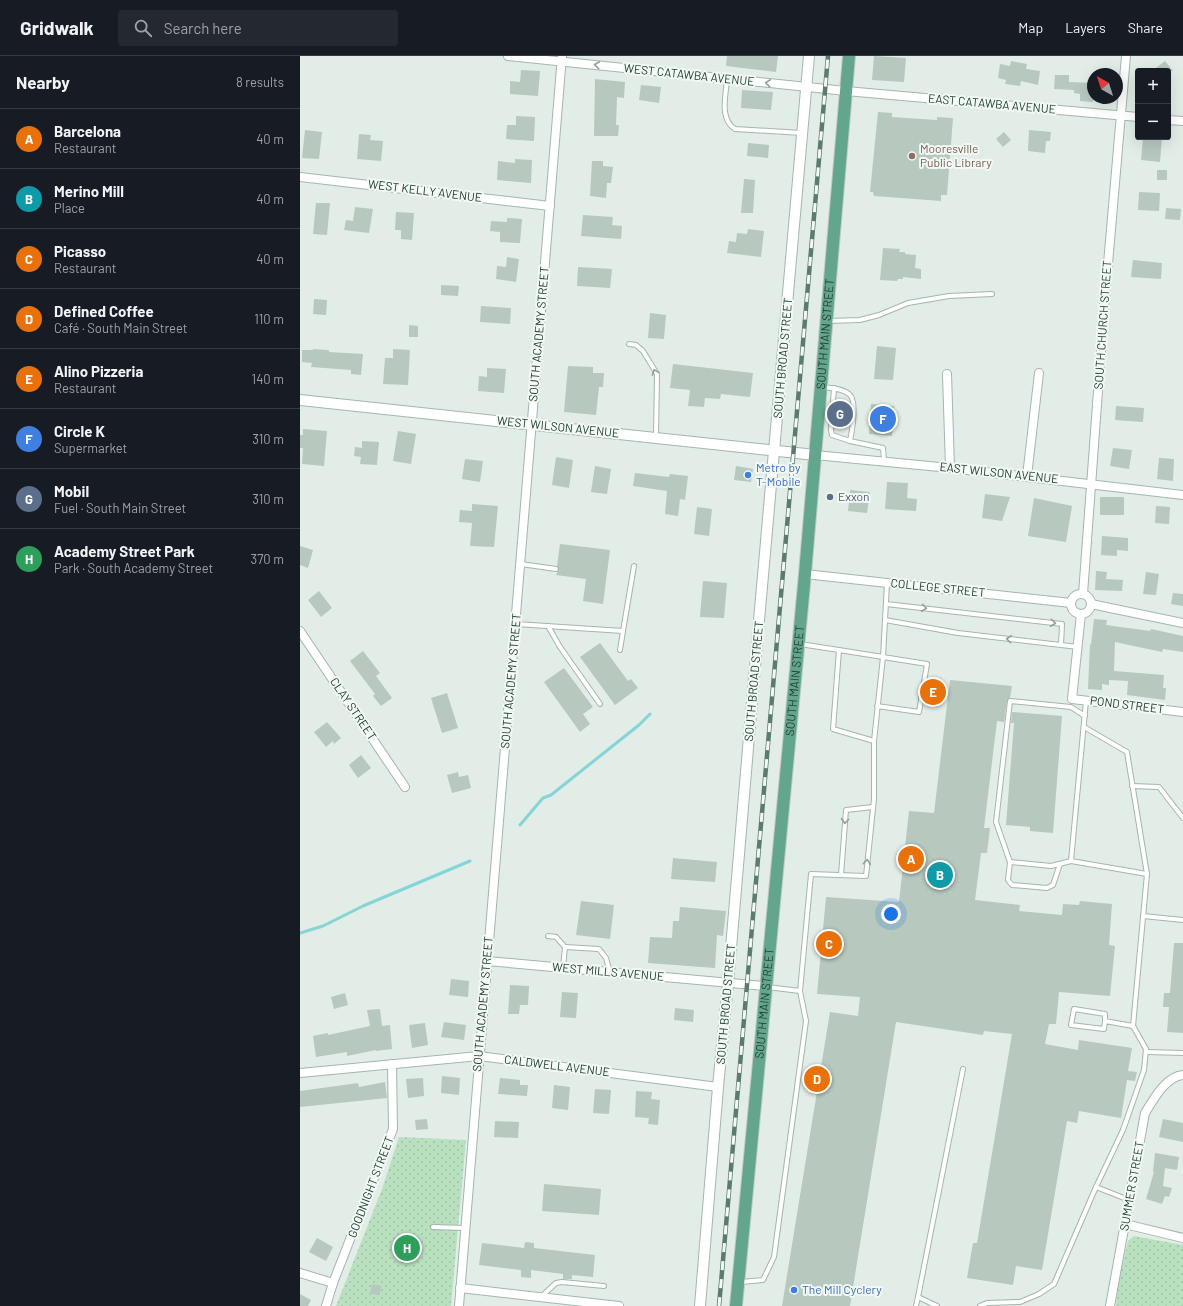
<!DOCTYPE html>
<html lang="en">
<head>
<meta charset="utf-8">
<style>
	:root { --surface:#171b24; --page:#242831; --text:#f1f3f6; --muted:#9ea1a6; --line:#363941; --accent:#fd6550 }
	body { margin:0; font-family:Barlow,sans-serif; background:var(--page); color:var(--text) }
	.controls { position:absolute; right:12px; top:12px; display:grid; overflow:hidden; border-radius:4px; box-shadow:0 4px 16px #0002 }
	.controls button { width:36px; height:36px; display:grid; place-items:center; padding:0; border:0; border-bottom:1px solid var(--line); background:var(--surface); color:var(--text); font:20px sans-serif }
	.compass { position:absolute; left:787px; top:12px; width:36px; height:36px; border-radius:50%; background:var(--surface); box-shadow:0 4px 16px #0002; rotate:321deg }
	.you { position:absolute; left:591px; top:858px; width:14px; height:14px; margin:-10px; border:3px solid #fff; border-radius:50%; background:#1a73e8; box-shadow:0 0 0 6px #1a73e833 }
	.badge { display:grid; place-items:center; width:26px; height:26px; border-radius:50%; background:var(--accent); color:#fff; font-size:13px; font-weight:700 }
	.pin { position:absolute; translate:-50% -50%; border:2px solid #fff; box-shadow:0 1px 4px #0006 }
	.list { margin:0; padding:0; list-style:none }
	h2 { display:flex; justify-content:space-between; align-items:center; height:52px; margin:0; padding:0 16px; font-size:17px }
	h2 small { font-size:13px; font-weight:400; color:var(--muted) }
	.list li { display:grid; grid-template-columns:26px 1fr auto; gap:12px; align-items:center; box-sizing:border-box; height:60px; padding:0 16px; border-top:1px solid var(--line) }
	.list b { display:block; font-size:15px; white-space:nowrap }
	.list p { margin:0; font-size:13px; white-space:nowrap; color:var(--muted) }
	.list em { font-size:13px; font-style:normal; color:var(--muted) }
	.icon { flex:none; width:22px; height:22px; fill:none; stroke:currentColor; stroke-width:2; stroke-linecap:round; stroke-linejoin:round }
	.map { position:relative; flex:none; width:883px; height:1250px; overflow:hidden }
	header { display:flex; align-items:center; gap:24px; box-sizing:border-box; height:56px; padding:0 20px; background:var(--surface); border-bottom:1px solid var(--line) }
	header strong { font-size:19px }
	nav { display:flex; gap:22px; margin-inline-start:auto; font-size:14px }
	.search { width:280px; height:36px; background:var(--page); display:flex; align-items:center; gap:10px; box-sizing:border-box; padding:0 14px; border-radius:4px; color:var(--muted); font-size:15px }
	main { display:flex }
	aside { flex:1; background:var(--surface) }
	.map>svg:first-child { display:block }
	.park { fill:url(#park-dots) }
	.lines { fill:none; stroke-linecap:round; stroke-linejoin:round }
	.stream { stroke:#85d4d7; stroke-width:3 }
	.building { fill:#b7c8bf }
	.service-casing { stroke:#a4b6ad; stroke-width:6 }
	.minor-casing { stroke:#a4b6ad; stroke-width:10 }
	.tertiary-casing { stroke:#a4b6ad; stroke-width:12 }
	.primary-casing { stroke:#c1cac6; stroke-width:14 }
	.service { stroke:#fff; stroke-width:4 }
	.minor { stroke:#fff; stroke-width:8 }
	.tertiary { stroke:#fff; stroke-width:10 }
	.primary { stroke:#63a68d; stroke-width:12 }
	.rail-casing { stroke:#5b7b6f; stroke-width:4.5 }
	.rail { stroke:#f3f9f5; stroke-width:3; stroke-dasharray:9; stroke-linecap:butt }
	.oneway { stroke:#90a099 }
	.education-dot { fill:#8d6e63; stroke:#f3f9f5; stroke-width:1.5 }
	.shop-dot { fill:#3f7fe0; stroke:#f3f9f5; stroke-width:1.5 }
	.service-dot { fill:#5c6f8a; stroke:#f3f9f5; stroke-width:1.5 }
	.labels { text-anchor:middle; stroke-width:4; stroke-linejoin:round; paint-order:stroke }
	.street-label { font-size:12px; fill:#204033; stroke:#f3f9f5 }
	.education-label { font-size:12px; fill:#785e54; stroke:#f3f9f5; text-anchor:start }
	.shop-label { font-size:12px; fill:#366cbe; stroke:#f3f9f5; text-anchor:start }
	.service-label { font-size:12px; fill:#4e5e75; stroke:#f3f9f5; text-anchor:start }
</style>
</head>
<body>
<header>
<strong>Gridwalk</strong>
<div class="search"><svg class="icon" aria-label="search" viewBox="0 0 24 24"><circle cx="10" cy="10" r="6"/><path d="M15 15l6 6"/></svg>Search here</div>
<nav><a>Map</a><a>Layers</a><a>Share</a></nav>
</header>
<main>
<aside>
<h2>Nearby<small>8 results</small></h2>
<ul class="list">
<li><span class="badge" style="background:#e8710a">A</span><div><b>Barcelona</b><p>Restaurant</p></div><em>40 m</em></li>
<li><span class="badge" style="background:#0f9aa8">B</span><div><b>Merino Mill</b><p>Place</p></div><em>40 m</em></li>
<li><span class="badge" style="background:#e8710a">C</span><div><b>Picasso</b><p>Restaurant</p></div><em>40 m</em></li>
<li><span class="badge" style="background:#e8710a">D</span><div><b>Defined Coffee</b><p>Café · South Main Street</p></div><em>110 m</em></li>
<li><span class="badge" style="background:#e8710a">E</span><div><b>Alino Pizzeria</b><p>Restaurant</p></div><em>140 m</em></li>
<li><span class="badge" style="background:#3f7fe0">F</span><div><b>Circle K</b><p>Supermarket</p></div><em>310 m</em></li>
<li><span class="badge" style="background:#5c6f8a">G</span><div><b>Mobil</b><p>Fuel · South Main Street</p></div><em>310 m</em></li>
<li><span class="badge" style="background:#2e9e5b">H</span><div><b>Academy Street Park</b><p>Park · South Academy Street</p></div><em>370 m</em></li>
</ul>
</aside>
<div class="map">
<svg width="883" height="1250" viewBox="0 0 883 1250">
	<defs>
		<pattern id="park-dots" width="8" height="8" patternUnits="userSpaceOnUse"><rect width="8" height="8" fill="#b9e0bf"/><path d="M2 2h.1M6 6h.1" fill="none" stroke="#9fc1a5" stroke-width="1.8" stroke-linecap="round"/></pattern>
	</defs>
	<rect width="100%" height="100%" fill="#e2ede7"/>
	<g class="park">
		<path d="M99 1081 166 1084 151 1250H36L82 1133Z"/>
		<path d="M834 1180 883 1189V1250H816L818 1228 828 1185Z"/>
	</g>
	<g class="lines">
		<g class="stream">
			<path d="M220 769 243 742 251 739 339 669 350 658"/>
			<path d="M0 877 23 870 63 850 170 805"/>
		</g>
	</g>
	<g class="building">
		<path d="M427 0H478L476 16 426 10Z"/>
		<path d="M574 0 606 2 604 26 572 24Z"/>
		<path d="M711 5 727 8 726 13 740 15 738 29 721 25 720 30 705 28 706 24 698 22 700 8 710 10Z"/>
		<path d="M865 5 873 15H852Z"/>
		<path d="M221 14 240 15 238 40 210 38V25L220 26Z"/>
		<path d="M755 19H769V26L793 27V46L780 45V38L774 37V34L754 33Z"/>
		<path d="M295 23 325 26 324 42 317 41 316 69H319L318 80H294Z"/>
		<path d="M341 29 361 31 359 47 339 44Z"/>
		<path d="M442 34 473 36 471 54 441 52Z"/>
		<path d="M578 56 592 57V61L637 64V61L653 62 647 139H641V145L574 140 573 136H570Z"/>
		<path d="M216 60 235 61 234 85 206 83 207 69H216Z"/>
		<path d="M5 74 22 76 19 103 2 102Z"/>
		<path d="M729 74 751 76 750 85H746L745 97 728 95Z"/>
		<path d="M704 76 711 84 703 91 696 83Z"/>
		<path d="M59 78 71 79 70 84 83 85 81 105 57 103Z"/>
		<path d="M843 81H862L860 106 841 104Z"/>
		<path d="M448 87 469 89 468 102 447 100Z"/>
		<path d="M215 103 232 104 231 127 197 124 198 105 215 107Z"/>
		<path d="M292 105H303V110L313 111 311 127H307L306 142 290 140Z"/>
		<rect x="857" y="114" width="10" height="10"/>
		<path d="M444 123 455 124 453 157H441Z"/>
		<path d="M839 136 860 137 859 155 838 154Z"/>
		<path d="M16 147H30L27 179 13 178Z"/>
		<path d="M55 151 73 153 69 177 44 174 46 164 53 165Z"/>
		<path d="M866 152 881 153 880 164 865 163Z"/>
		<path d="M96 156 114 157 112 184 101 183V174H95Z"/>
		<path d="M283 159 313 161 312 169 322 170 321 183 281 180Z"/>
		<path d="M207 162 222 163 220 187 200 186V176L190 175 191 165 207 166Z"/>
		<path d="M448 173 464 175 461 201 427 197 429 185 436 186 437 177 447 178Z"/>
		<path d="M583 192 600 193 599 196H605V198L616 199 615 212 621 213V223L603 221V223H598L597 225 580 224Z"/>
		<path d="M207 201 219 203 216 226 196 223 197 210 206 211Z"/>
		<path d="M833 204 862 207 861 223 831 221Z"/>
		<path d="M278 211 312 213 310 232 277 230Z"/>
		<path d="M141 229 159 230 158 240 141 239Z"/>
		<path d="M14 243 27 244 26 259 13 258Z"/>
		<path d="M181 250 211 252 210 268 180 266Z"/>
		<path d="M350 257 366 259 364 283 348 282Z"/>
		<path d="M109 269 118 270V281H109Z"/>
		<path d="M577 290 596 292 593 324 574 323Z"/>
		<path d="M13 293 29 294V296L63 298 61 319 51 318V314L11 311 12 307 2 306V294H13Z"/>
		<path d="M93 293 110 294 108 329 83 328 85 302H93Z"/>
		<path d="M373 308 453 317 450 341 421 338 420 343 405 342 404 351 388 350 390 334 370 332Z"/>
		<path d="M268 310 293 311V317H304L303 331H299L296 359 264 356Z"/>
		<path d="M187 312 206 313 204 337 178 335 179 320 187 321Z"/>
		<path d="M571 348 594 350 592 380 569 378Z"/>
		<path d="M816 350 844 352 843 366 815 364Z"/>
		<path d="M3 373 27 375 24 410 2 408 3 392H0V379H3Z"/>
		<path d="M98 375 116 378 111 408 93 405Z"/>
		<path d="M62 385 79 386 77 409 60 408 61 401 54 400 55 391 62 392Z"/>
		<path d="M813 392 832 394 829 413 810 410Z"/>
		<path d="M256 401 273 404 269 432 252 429Z"/>
		<path d="M859 402 874 403 873 425 857 423Z"/>
		<path d="M165 403 183 405 180 426 162 423Z"/>
		<path d="M295 410 311 413 307 438 291 436Z"/>
		<path d="M436 410 453 413 451 426 434 424Z"/>
		<path d="M335 417 369 421 370 418 388 420 385 444 380 443 378 460 365 458 367 435 333 430Z"/>
		<path d="M587 426 608 427 607 442 617 443 616 455 585 453Z"/>
		<path d="M550 434 570 436 567 457 548 455Z"/>
		<path d="M685 438 710 441 702 465 682 462Z"/>
		<rect x="800" y="441" width="24" height="18"/>
		<path d="M734 442 772 450 766 486 728 480Z"/>
		<path d="M172 448 198 450 194 491 170 490 172 467 159 466 160 454 172 455Z"/>
		<path d="M856 450 870 451 869 468 855 467Z"/>
		<path d="M397 451 412 453 409 480 394 478Z"/>
		<path d="M802 480 828 482V495L817 494V500L801 499Z"/>
		<path d="M260 488 310 494 303 548 283 545 286 523 256 519 259 513 257 510Z"/>
		<path d="M0 490 13 494 8 512 0 509Z"/>
		<path d="M796 515 807 516 806 523 823 524 822 535 795 534Z"/>
		<path d="M846 516 859 518 856 539 843 538Z"/>
		<path d="M403 525 427 527 424 562 400 561Z"/>
		<path d="M19 535 32 552 21 561 8 544Z"/>
		<path d="M873 537 883 538V550L871 548Z"/>
		<path d="M794 563 807 564 806 569 850 575 851 573 883 580V596L863 593 862 596 815 586 814 615 864 619 863 632H866L865 644 827 639 828 625 809 624V629L802 628V634L788 633 790 588 791 589Z"/>
		<path d="M300 587 328 625 331 623 338 632 315 649 280 601Z"/>
		<path d="M63 595 80 617 76 620 92 642 81 650 73 640 75 638 50 605Z"/>
		<path d="M264 612 293 651 283 658 290 668 280 676 244 626Z"/>
		<path d="M650 624 712 630 710 642 707 645 704 666 697 665 684 772H690L687 797H681L675 844 720 849 719 855 762 859 763 848 779 849 780 845 812 848 809 889 815 890 810 940 759 936 756 968H749L745 988 778 994 779 984 832 992 828 1015 837 1016 835 1025 827 1024 821 1062 779 1055 777 1067 767 1065 742 1214 716 1210 713 1229 667 1222 673 1187H677L712 978 684 975 683 979 596 966 550 1250H482L530 956 558 960 560 941 517 938 526 841 599 846 609 755 634 757Z"/>
		<path d="M147 637 158 672 142 677 131 642Z"/>
		<path d="M712 656 762 660 753 777 730 775V771L706 769 714 667H711Z"/>
		<path d="M27 666 41 682 34 688 33 685 26 691 14 676Z"/>
		<path d="M61 699 71 712 58 722 49 709Z"/>
		<path d="M158 716 159 721 168 719 171 732 152 737 147 719Z"/>
		<path d="M373 802 417 806 415 826 371 823Z"/>
		<path d="M281 845 314 849 310 883 276 879Z"/>
		<path d="M380 851 426 855 423 880 417 879 415 912 348 907 350 881 372 882 373 865H379Z"/>
		<path d="M874 887H883V977L867 976 869 951H863L864 937H870Z"/>
		<path d="M151 923 169 925 168 941 149 939Z"/>
		<path d="M210 929 229 930 228 949H220L219 958H208Z"/>
		<path d="M262 936 278 937 276 962 260 961Z"/>
		<path d="M45 937 48 949 34 953 31 941Z"/>
		<path d="M375 952 394 954 393 966 374 964Z"/>
		<path d="M80 953 82 970 90 969 92 993 76 995V994L47 1000V996L16 1001 13 980 28 977V979L70 970 67 954Z"/>
		<path d="M144 966 166 969 164 984 141 981Z"/>
		<path d="M125 967 128 989 112 992 109 969Z"/>
		<path d="M142 1020 160 1022 159 1039 141 1037Z"/>
		<path d="M123 1022 124 1040 108 1042 106 1023Z"/>
		<path d="M200 1022 220 1024V1029H228L227 1040 198 1038Z"/>
		<path d="M85 1026 87 1042 0 1051V1035L58 1027 59 1031Z"/>
		<path d="M254 1029 270 1031 268 1054 252 1052Z"/>
		<path d="M295 1033 311 1034 309 1058 293 1057Z"/>
		<path d="M336 1035 352 1036 351 1043 360 1044 358 1069 348 1068 349 1062 335 1061Z"/>
		<path d="M127 1063 128 1073 116 1074 115 1064Z"/>
		<path d="M863 1063 883 1067V1086L859 1081Z"/>
		<path d="M195 1065 219 1066 218 1082 194 1081Z"/>
		<path d="M855 1097 879 1101 877 1114 865 1112 863 1130 872 1132 869 1141 865 1140 862 1148 846 1143 854 1116H853Z"/>
		<path d="M244 1128 301 1133 299 1159 242 1155Z"/>
		<path d="M17 1182 33 1191 26 1205 9 1196Z"/>
		<path d="M225 1186 234 1187V1192L295 1199 293 1221 272 1219V1223H263V1218L231 1214V1222L221 1221V1214L179 1209 182 1187 224 1192Z"/>
		<path d="M72 1228 81 1230 80 1239 70 1238Z"/>
		<path d="M0 1238 11 1244 8 1250H0Z"/>
	</g>
	<g class="lines">
		<g class="service-casing">
			<g id="service">
				<path d="M427 23C426 39 419 63 435 73L502 77"/>
				<path d="M527 265 560 264 579 259 608 247 649 240 692 238"/>
				<path d="M329 288 336 289 343 295 357 318 356 381"/>
				<path d="M522 331C530 332 542 332 549 338 558 345 552 375 550 385L583 392 584 405"/>
				<path d="M534 332 531 374 532 379 550 385"/>
				<path d="M221 508 256 513"/>
				<path d="M586 548 762 568 761 589"/>
				<path d="M585 564 658 577 778 591"/>
				<path d="M216 568 323 575 334 510"/>
				<path d="M248 570 260 591 300 648"/>
				<path d="M320 594 323 575"/>
				<path d="M539 594 583 601 587 527"/>
				<path d="M786 645 771 805 847 818 833 970 846 993 844 1014 823 1074 796 1131 829 1144"/>
				<path d="M784 671 827 696 847 818"/>
				<path d="M574 685 583 601 627 608 619 656 577 650"/>
				<path d="M832 730 859 731 883 762"/>
				<path d="M771 805 751 810 710 806 696 766 710 645 771 651 785 660"/>
				<path d="M710 806 708 824 712 829 747 832 753 829 760 808"/>
				<path d="M541 819 546 754 573 751"/>
				<path d="M843 860 883 864"/>
				<path d="M248 880 256 881 265 891"/>
				<path d="M263 912 265 891 299 893 306 902 310 916"/>
				<path d="M467 931 500 935"/>
				<path d="M805 965V958L774 953 771 969 804 973 805 965 833 970"/>
				<path d="M846 996 883 997"/>
				<path d="M133 1171 164 1172"/>
				<path d="M441 1226 463 1224 474 1201 506 965 500 935 511 818 566 820 574 743V685L533 673 539 594 500 588"/>
				<path d="M242 1240 256 1227 262 1226 304 1230"/>
				<path d="M616 1250 618 1241"/>
				<path d="M637 1250 618 1241 663 1013"/>
				<path d="M680 1250 687 1247 720 1246 739 1238 754 1228 796 1131"/>
			</g>
		</g>
		<g class="minor-casing">
			<g id="minor">
				<path d="M208 0 546 35 838 61"/>
				<path d="M868 64 883 65"/>
				<path d="M0 121 250 150"/>
				<path d="M647 318 650 412"/>
				<path d="M515 399 650 412 883 439"/>
				<path d="M727 420 739 317"/>
				<path d="M505 518 771 547"/>
				<path d="M783 538 804 254 826 0"/>
				<circle cx="781" cy="548" r="10"/>
				<path d="M791 548 883 567"/>
				<path d="M781 558 772 643 883 656"/>
				<path d="M0 575 105 731"/>
				<path d="M187 905 465 930"/>
				<path d="M0 1017 179 1000 418 1031"/>
				<path d="M825 1168 883 1182"/>
				<path d="M0 1217 33 1227"/>
				<path d="M160 1232 319 1250"/>
				<path d="M26 1250 33 1227 93 1073 92 1008"/>
				<path d="M159 1250 262 0"/>
				<path d="M810 1250 845 1057C854 1043 865 1021 883 1019"/>
			</g>
		</g>
		<g class="tertiary-casing">
			<g id="tertiary">
				<path d="M0 344 515 399"/>
				<path d="M400 1250 418 1031 428 927 457 587 509 0"/>
			</g>
		</g>
		<g class="primary-casing">
			<g id="primary">
				<path id="s1" d="M436 1250 505 518 549 0"/>
			</g>
		</g>
		<use href="#service" class="service"/>
		<use href="#minor" class="minor"/>
		<use href="#tertiary" class="tertiary"/>
		<use href="#primary" class="primary"/>
		<g class="rail-casing">
			<path id="rail" d="M419 1250 528 0"/>
		</g>
		<use href="#rail" class="rail"/>
	</g>
	<defs><path id="oneway-chevron" d="M-2-3.5L2.5 0L-2 3.5" fill="none" stroke-width="1.6" stroke-linecap="round" stroke-linejoin="round"/></defs>
	<g class="oneway">
		<use href="#oneway-chevron" transform="translate(297 9) rotate(-174)"/>
		<use href="#oneway-chevron" transform="translate(468 27) rotate(-174)"/>
		<use href="#oneway-chevron" transform="translate(355 316) rotate(-110)"/>
		<use href="#oneway-chevron" transform="translate(624 552) rotate(7)"/>
		<use href="#oneway-chevron" transform="translate(753 567) rotate(7)"/>
		<use href="#oneway-chevron" transform="translate(709 583) rotate(-173)"/>
		<use href="#oneway-chevron" transform="translate(545 765) rotate(94)"/>
		<use href="#oneway-chevron" transform="translate(567 806) rotate(-85)"/>
	</g>
	<circle class="education-dot" cx="612" cy="100" r="4"/>
	<g class="shop-dot">
		<circle cx="448" cy="419" r="4"/>
		<circle cx="494" cy="1234" r="4"/>
	</g>
	<circle class="service-dot" cx="530" cy="441" r="4"/>
	<g class="labels">
		<g class="street-label">
			<text transform="translate(389 19) rotate(6)" y="4">WEST CATAWBA AVENUE</text>
			<text transform="translate(692 48) rotate(5)" y="4">EAST CATAWBA AVENUE</text>
			<text transform="translate(125 135) rotate(7)" y="4">WEST KELLY AVENUE</text>
			<text transform="translate(803 269) rotate(-86)" y="4">SOUTH CHURCH STREET</text>
			<text transform="translate(239 278) rotate(-85)" y="4">SOUTH ACADEMY STREET</text>
			<text dy="4" stroke="none"><textPath href="#s1" startOffset="976">SOUTH MAIN STREET</textPath></text>
			<text transform="translate(483 302) rotate(-85)" y="4">SOUTH BROAD STREET</text>
			<text transform="translate(258 371) rotate(6)" y="4">WEST WILSON AVENUE</text>
			<text transform="translate(699 417) rotate(6)" y="4">EAST WILSON AVENUE</text>
			<text transform="translate(638 532) rotate(6)" y="4">COLLEGE STREET</text>
			<text transform="translate(211 625) rotate(-85)" y="4">SOUTH ACADEMY STREET</text>
			<text transform="translate(454 625) rotate(-85)" y="4">SOUTH BROAD STREET</text>
			<text dy="4" stroke="none"><textPath href="#s1" startOffset="628">SOUTH MAIN STREET</textPath></text>
			<text transform="translate(827 649) rotate(7)" y="4">POND STREET</text>
			<text transform="translate(53 653) rotate(56)" y="4">CLAY STREET</text>
			<text transform="translate(308 916) rotate(5)" y="4">WEST MILLS AVENUE</text>
			<text transform="translate(183 948) rotate(-85)" y="4">SOUTH ACADEMY STREET</text>
			<text transform="translate(426 948) rotate(-85)" y="4">SOUTH BROAD STREET</text>
			<text dy="4" stroke="none"><textPath href="#s1" startOffset="304">SOUTH MAIN STREET</textPath></text>
			<text transform="translate(257 1010) rotate(7)" y="4">CALDWELL AVENUE</text>
			<text transform="translate(832 1130) rotate(-80)" y="4">SUMMER STREET</text>
			<text transform="translate(71 1131) rotate(-69)" y="4">GOODNIGHT STREET</text>
		</g>
		<g class="education-label">
			<text x="620" y="97">Mooresville<tspan x="620" dy="14">Public Library</tspan></text>
		</g>
		<g class="shop-label">
			<text x="456" y="416">Metro by<tspan x="456" dy="14">T-Mobile</tspan></text>
			<text x="502" y="1238">The Mill Cyclery</text>
		</g>
		<g class="service-label">
			<text x="538" y="445">Exxon</text>
		</g>
	</g>
</svg>
<div class="controls">
<button>+</button>
<button>−</button>
</div>
<svg class="compass" viewBox="-18 -18 36 36"><path d="M0-13l5 13h-10z" fill="#e53935"/><path d="M0 13l5-13h-10z" fill="#9ea1a6"/></svg>
<div class="you"></div>
<div class="pin badge" style="left:611px;top:803px;background:#e8710a">A</div>
<div class="pin badge" style="left:640px;top:819px;background:#0f9aa8">B</div>
<div class="pin badge" style="left:529px;top:888px;background:#e8710a">C</div>
<div class="pin badge" style="left:517px;top:1023px;background:#e8710a">D</div>
<div class="pin badge" style="left:633px;top:636px;background:#e8710a">E</div>
<div class="pin badge" style="left:583px;top:363px;background:#3f7fe0">F</div>
<div class="pin badge" style="left:540px;top:358px;background:#5c6f8a">G</div>
<div class="pin badge" style="left:107px;top:1192px;background:#2e9e5b">H</div>
</div>
</main>
</body>
</html>
